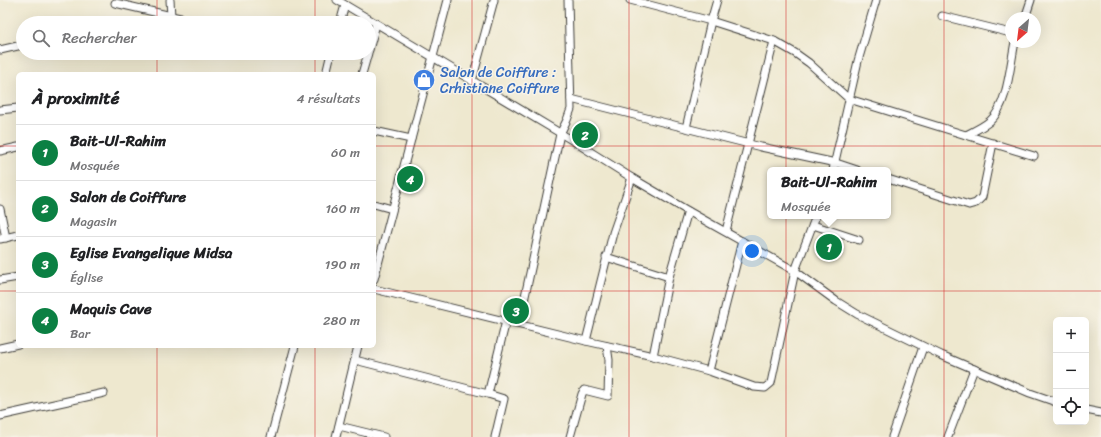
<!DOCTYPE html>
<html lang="fr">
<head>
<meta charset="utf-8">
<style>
	:root { --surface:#fff; --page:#f2f2f2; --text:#202124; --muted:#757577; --line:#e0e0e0; --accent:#0b8043 }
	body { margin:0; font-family:Sriracha,sans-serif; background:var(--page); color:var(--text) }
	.controls { position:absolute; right:12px; bottom:12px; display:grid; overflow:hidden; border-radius:6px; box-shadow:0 4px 16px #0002 }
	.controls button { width:36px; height:36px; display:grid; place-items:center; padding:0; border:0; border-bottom:1px solid var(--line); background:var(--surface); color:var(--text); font:20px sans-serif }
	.compass { position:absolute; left:1005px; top:12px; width:36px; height:36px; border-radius:50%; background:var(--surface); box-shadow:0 4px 16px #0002; rotate:208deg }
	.you { position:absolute; left:752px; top:251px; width:14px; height:14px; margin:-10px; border:3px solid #fff; border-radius:50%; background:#1a73e8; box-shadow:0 0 0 6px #1a73e833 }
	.badge { display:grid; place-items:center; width:26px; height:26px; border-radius:50%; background:var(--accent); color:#fff; font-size:13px; font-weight:700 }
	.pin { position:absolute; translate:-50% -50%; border:2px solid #fff; box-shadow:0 1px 4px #0006 }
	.popup { position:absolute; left:767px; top:167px; width:124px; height:52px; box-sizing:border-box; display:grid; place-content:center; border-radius:6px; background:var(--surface); filter:drop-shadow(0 1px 3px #0005); font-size:13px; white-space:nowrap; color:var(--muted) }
	.popup b { font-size:15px; color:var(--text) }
	.popup::after { content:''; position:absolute; left:50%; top:100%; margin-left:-8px; border:8px solid transparent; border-top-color:var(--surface) }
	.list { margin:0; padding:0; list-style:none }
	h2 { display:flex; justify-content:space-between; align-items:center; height:52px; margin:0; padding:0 16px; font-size:17px }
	h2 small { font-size:13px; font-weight:400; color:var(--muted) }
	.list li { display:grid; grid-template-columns:26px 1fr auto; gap:12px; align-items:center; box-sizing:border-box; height:56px; padding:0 16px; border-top:1px solid var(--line) }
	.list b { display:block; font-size:15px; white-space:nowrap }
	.list p { margin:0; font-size:13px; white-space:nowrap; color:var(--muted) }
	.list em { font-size:13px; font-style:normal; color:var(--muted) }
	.icon { flex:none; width:22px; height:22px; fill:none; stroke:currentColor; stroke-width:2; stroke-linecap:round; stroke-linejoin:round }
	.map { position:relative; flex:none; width:1101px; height:437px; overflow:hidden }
	.search { position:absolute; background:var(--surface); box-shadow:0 4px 16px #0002; left:16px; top:16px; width:360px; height:44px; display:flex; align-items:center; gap:10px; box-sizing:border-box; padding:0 14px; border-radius:22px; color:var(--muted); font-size:15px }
	.panel { position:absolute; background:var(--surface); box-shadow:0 4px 16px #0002; left:16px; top:72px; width:360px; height:276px; border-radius:6px }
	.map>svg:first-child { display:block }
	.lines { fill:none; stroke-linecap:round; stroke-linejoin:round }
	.minor-casing { stroke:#3c3b37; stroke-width:9 }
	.minor { stroke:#fff; stroke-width:7 }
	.grid { fill:none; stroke:#d62828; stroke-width:1; stroke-opacity:0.55 }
	.labels { text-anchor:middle; stroke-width:3; stroke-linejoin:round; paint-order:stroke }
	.shop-label { font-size:14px; fill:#366cbe; stroke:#f7f3e8; text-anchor:start }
</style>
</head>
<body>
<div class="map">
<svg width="1101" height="437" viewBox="0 0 1101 437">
	<rect width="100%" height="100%" fill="#f7f3e8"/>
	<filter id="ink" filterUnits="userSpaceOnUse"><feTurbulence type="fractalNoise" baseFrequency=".025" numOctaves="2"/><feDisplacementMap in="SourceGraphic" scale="8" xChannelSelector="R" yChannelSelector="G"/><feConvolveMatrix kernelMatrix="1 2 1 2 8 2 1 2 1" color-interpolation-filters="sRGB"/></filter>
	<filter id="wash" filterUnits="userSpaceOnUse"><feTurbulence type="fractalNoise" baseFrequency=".012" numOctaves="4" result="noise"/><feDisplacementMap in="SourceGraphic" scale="16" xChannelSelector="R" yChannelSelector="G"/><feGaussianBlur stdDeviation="0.9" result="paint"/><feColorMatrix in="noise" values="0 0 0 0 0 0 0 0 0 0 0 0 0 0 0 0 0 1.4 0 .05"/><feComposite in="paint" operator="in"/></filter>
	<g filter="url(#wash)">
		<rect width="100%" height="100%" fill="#eee8cf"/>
	</g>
	<g filter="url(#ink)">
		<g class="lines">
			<g class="minor-casing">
				<g id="minor">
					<path d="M170 0 171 16"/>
					<path d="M337 0 570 139 632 178 688 211 795 271 836 301 857 314 941 355 1030 393 1056 402"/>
					<path d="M630 0 711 21 717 0"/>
					<path d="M115 3 202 23"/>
					<path d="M942 16 1011 33"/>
					<path d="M1025 18 1031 0"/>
					<path d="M340 23 345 5"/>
					<path d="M0 50 22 45"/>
					<path d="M369 50 376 24"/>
					<path d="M326 74 331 53"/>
					<path d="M362 74 368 53"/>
					<path d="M472 81 494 0"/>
					<path d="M571 99 761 147 836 163 857 170"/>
					<path d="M0 110 18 108"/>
					<path d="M686 128 711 21 774 41 795 53 809 63 849 99 1034 156"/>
					<path d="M374 131 411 139"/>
					<path d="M966 135C974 131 983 127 990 121 1008 105 1010 65 1015 42"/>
					<path d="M0 151 18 147"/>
					<path d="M833 170 858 61 876 0"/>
					<path d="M888 179 969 205 976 203 982 197 993 143"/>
					<path d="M374 204 392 209"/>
					<path d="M0 209 6 238"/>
					<path d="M813 225 859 240"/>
					<path d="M726 231 774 41"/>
					<path d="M0 239 18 235"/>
					<path d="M606 257 669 277"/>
					<path d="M374 279 448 0"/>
					<path d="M0 280 18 277"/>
					<path d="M374 289 586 341 653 356 709 371 754 387 765 388 771 383 795 271 816 216"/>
					<path d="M519 324 560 134 567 120 571 109 568 0"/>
					<path d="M586 341 613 233 632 178"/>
					<path d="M0 348 18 344"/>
					<path d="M653 356 669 277 688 211"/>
					<path d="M355 360 488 394 504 399 495 437"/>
					<path d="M709 371 742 241"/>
					<path d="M488 394 506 321"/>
					<path d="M1086 410 1101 413"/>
					<path d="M0 416 104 393"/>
					<path d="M339 426 384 437"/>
					<path d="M271 437 295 346"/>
					<path d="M336 437 358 346"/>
					<path d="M570 437 582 394 584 390 608 396 609 360 607 346"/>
					<path d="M892 437 923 347"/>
					<path d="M948 437 974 369"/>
				</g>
			</g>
			<use href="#minor" class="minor"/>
		</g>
	</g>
	<path class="grid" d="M157 0V23M315 0V23M472 0V437M629 0V437M786 0V437M944 0V437M157 53V74M315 53V74M0 146H18M374 146H1101M0 291H18M374 291H1101M157 346V437M315 346V437"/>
	<defs>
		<g id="shop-disc" transform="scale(1.15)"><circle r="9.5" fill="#3f7fe0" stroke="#f7f3e8"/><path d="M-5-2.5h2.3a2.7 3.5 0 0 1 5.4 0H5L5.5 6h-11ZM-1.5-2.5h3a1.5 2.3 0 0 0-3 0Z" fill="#fff"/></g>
	</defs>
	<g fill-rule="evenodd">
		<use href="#shop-disc" x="424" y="80"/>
	</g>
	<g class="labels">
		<g class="shop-label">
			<text x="440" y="77">Salon de Coiffure :<tspan x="440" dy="16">Crhistiane Coiffure</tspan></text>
		</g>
	</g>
</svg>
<div class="controls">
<button>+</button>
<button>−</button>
<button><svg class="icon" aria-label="locate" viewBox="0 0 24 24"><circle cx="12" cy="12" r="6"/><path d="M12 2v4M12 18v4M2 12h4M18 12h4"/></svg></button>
</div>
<svg class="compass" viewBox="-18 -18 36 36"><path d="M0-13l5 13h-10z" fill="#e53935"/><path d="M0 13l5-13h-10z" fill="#757577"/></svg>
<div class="you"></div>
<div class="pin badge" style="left:829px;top:247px">1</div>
<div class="popup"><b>Bait-Ul-Rahim</b>Mosquée</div>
<div class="pin badge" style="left:585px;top:135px">2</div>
<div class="pin badge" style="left:516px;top:311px">3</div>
<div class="pin badge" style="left:410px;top:179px">4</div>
<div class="search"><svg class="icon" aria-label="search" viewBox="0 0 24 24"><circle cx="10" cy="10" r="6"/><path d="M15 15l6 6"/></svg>Rechercher</div>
<section class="panel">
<h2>À proximité<small>4 résultats</small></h2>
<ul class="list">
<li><span class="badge">1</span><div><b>Bait-Ul-Rahim</b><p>Mosquée</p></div><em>60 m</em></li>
<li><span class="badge">2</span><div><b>Salon de Coiffure</b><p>Magasin</p></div><em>160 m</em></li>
<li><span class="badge">3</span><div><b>Eglise Evangelique Midsa</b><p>Église</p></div><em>190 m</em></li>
<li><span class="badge">4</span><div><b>Maquis Cave</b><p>Bar</p></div><em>280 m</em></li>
</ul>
</section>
</div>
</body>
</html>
